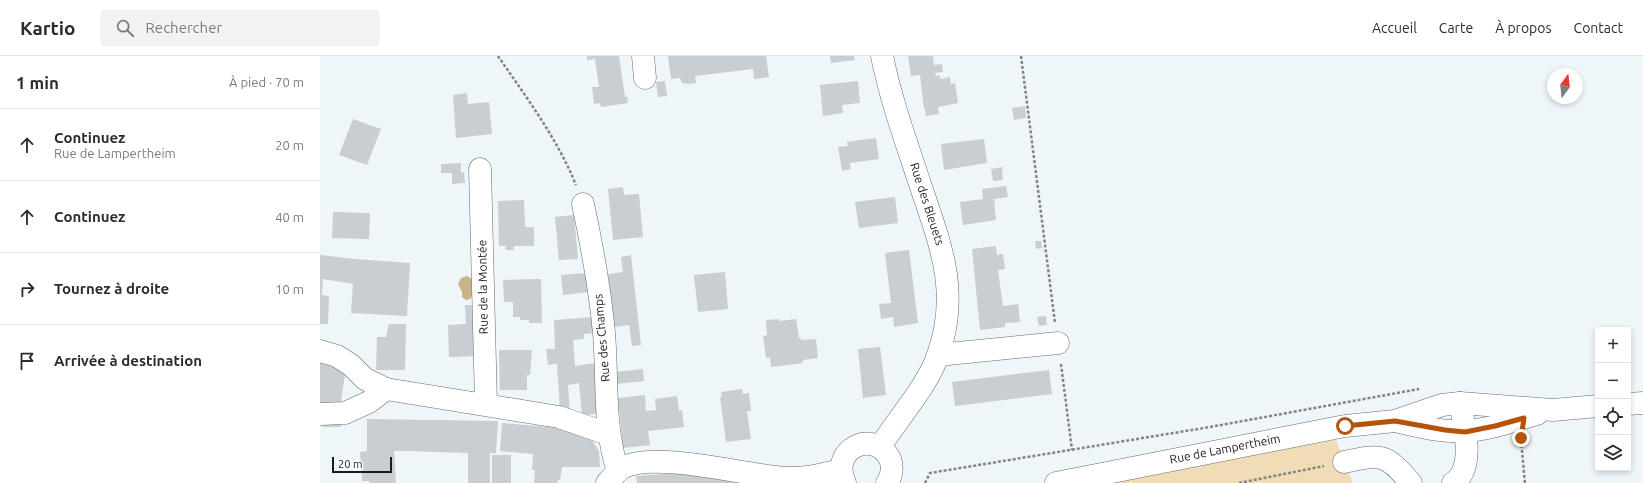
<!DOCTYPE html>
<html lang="fr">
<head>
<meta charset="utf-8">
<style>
	:root { --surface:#fff; --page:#f2f2f3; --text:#2b2b33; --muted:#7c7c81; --line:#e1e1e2 }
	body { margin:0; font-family:Ubuntu,sans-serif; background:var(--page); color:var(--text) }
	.controls { position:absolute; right:12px; bottom:12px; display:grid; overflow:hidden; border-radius:4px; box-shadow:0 2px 6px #0003 }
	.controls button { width:36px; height:36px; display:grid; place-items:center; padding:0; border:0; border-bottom:1px solid var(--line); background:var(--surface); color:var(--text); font:20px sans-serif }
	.compass { position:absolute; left:1227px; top:12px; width:36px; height:36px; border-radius:50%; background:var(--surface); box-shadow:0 2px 6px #0003; rotate:15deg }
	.scale { position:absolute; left:12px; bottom:10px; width:60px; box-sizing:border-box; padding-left:4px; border:2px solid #17191a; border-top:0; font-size:11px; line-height:14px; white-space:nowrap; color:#17191a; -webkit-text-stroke:3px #fff; paint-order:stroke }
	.stop { position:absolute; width:12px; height:12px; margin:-9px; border:3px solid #b45309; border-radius:50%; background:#fff }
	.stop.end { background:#b45309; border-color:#fff; box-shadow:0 1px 4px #0008 }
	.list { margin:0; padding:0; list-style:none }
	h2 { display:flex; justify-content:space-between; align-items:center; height:52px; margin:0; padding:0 16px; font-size:17px }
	h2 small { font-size:13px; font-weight:400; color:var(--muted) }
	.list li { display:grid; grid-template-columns:26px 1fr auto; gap:12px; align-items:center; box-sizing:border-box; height:72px; padding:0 16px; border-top:1px solid var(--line) }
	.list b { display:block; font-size:15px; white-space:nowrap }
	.list p { margin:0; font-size:13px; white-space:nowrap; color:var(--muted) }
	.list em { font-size:13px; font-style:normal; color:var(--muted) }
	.icon { flex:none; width:22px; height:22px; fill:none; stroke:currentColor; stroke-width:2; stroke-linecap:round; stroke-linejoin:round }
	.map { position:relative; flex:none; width:1323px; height:427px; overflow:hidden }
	header { display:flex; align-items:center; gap:24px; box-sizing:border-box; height:56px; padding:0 20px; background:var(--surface); border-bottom:1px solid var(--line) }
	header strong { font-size:19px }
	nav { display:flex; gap:22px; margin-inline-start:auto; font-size:14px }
	.search { width:280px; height:36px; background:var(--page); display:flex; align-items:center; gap:10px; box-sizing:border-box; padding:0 14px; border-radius:4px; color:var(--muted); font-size:15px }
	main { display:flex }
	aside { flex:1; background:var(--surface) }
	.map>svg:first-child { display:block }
	.green { fill:#f0ddb6 }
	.water { fill:#c9b48a }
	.building { fill:#c8ced1 }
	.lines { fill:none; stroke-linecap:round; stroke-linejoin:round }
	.minor-casing { stroke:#646a6d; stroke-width:23 }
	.major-casing { stroke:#646a6d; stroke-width:23 }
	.path { stroke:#818587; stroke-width:2.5; stroke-dasharray:3 2; stroke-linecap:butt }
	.minor { stroke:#fff; stroke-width:22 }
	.major { stroke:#fff; stroke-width:22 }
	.route { stroke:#b45309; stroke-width:5 }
	.labels { text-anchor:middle; stroke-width:3; stroke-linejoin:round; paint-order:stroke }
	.street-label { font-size:12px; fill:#17191a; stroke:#fff }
</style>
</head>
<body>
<header>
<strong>Kartio</strong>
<div class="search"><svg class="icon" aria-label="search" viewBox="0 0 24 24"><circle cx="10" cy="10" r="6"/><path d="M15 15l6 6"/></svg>Rechercher</div>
<nav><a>Accueil</a><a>Carte</a><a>À propos</a><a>Contact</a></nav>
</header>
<main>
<aside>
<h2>1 min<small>À pied · 70 m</small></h2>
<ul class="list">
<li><svg class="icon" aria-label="ahead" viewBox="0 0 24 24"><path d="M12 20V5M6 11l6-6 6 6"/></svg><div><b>Continuez</b><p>Rue de Lampertheim</p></div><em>20 m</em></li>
<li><svg class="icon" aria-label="ahead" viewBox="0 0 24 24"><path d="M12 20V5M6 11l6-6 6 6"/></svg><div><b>Continuez</b></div><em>40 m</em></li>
<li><svg class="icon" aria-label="right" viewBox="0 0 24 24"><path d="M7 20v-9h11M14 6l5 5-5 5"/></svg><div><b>Tournez à droite</b></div><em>10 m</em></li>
<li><svg class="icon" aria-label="arrive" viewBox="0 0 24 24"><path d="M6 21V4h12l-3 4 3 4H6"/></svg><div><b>Arrivée à destination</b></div></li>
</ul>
</aside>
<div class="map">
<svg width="1323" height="427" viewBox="0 0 1323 427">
	<rect width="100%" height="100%" fill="#eff6f9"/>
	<path class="green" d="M1016 384 1033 427H781Z"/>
	<path class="water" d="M147 220 152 223 153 239 150 243 146 244 142 241V236L138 228 141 222Z"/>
	<g class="building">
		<path d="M267 0H299L305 41 307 40 308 47 281 51 280 47 274 48 272 31H279L275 3 267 4Z"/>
		<path d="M348 0H446L449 21 434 23 433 13 375 20 376 27 368 28 362 27 360 22 351 23Z"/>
		<path d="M510 0H534L535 4 511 7Z"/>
		<path d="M588 0H613L614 9 622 8 623 16 615 17 616 20 620 19V23L630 21 631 28 635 27 638 47 618 51 619 58 606 60 605 53H604L600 19 591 20Z"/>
		<path d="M345 25 347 40 338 41 336 26Z"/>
		<path d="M538 25 540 47 522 49 523 57 503 60 500 29Z"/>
		<path d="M147 37 148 48 169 46 172 78 136 82 133 39Z"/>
		<path d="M705 50 706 62 694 64 692 52Z"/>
		<path d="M33 63 61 73 47 109 19 99Z"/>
		<path d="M556 82 559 103 530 107 531 113 522 115 518 91 528 90 527 86Z"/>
		<path d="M664 83 667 107 624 114 621 88Z"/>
		<path d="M141 107V117L144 116 145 127 132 128V117H121V108Z"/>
		<path d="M682 111 683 124 673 125 671 113Z"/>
		<path d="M686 130 688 141 674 143 676 164 643 169 640 146 663 143 662 133Z"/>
		<path d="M303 131 304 139 319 138 323 181 293 184 288 133Z"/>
		<path d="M575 141 578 167 539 172 535 146Z"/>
		<path d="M204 144 205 171H214V190H194V194H186V190H179L178 145Z"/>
		<path d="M13 156 50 157 49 183 12 182Z"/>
		<path d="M254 159 258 203 239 204 235 161Z"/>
		<path d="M715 185H721L722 192 716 193Z"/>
		<path d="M676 190 677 199 683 198 685 213 678 214 683 250 698 248 700 266 685 267V271L660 274 652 193Z"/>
		<path d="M589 194 598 267 574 271 573 261 561 263 559 248 571 247 565 197Z"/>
		<path d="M0 199 35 203 90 207 87 260 31 257 33 228 3 223 2 239 9 240 8 268H0Z"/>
		<path d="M311 199 321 289 312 290 309 269 294 271 288 218 303 216 301 201Z"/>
		<path d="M405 216 408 253 378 256 374 219Z"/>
		<path d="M266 217 268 236 243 239 241 219Z"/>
		<path d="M221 223 222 267H209V264H200V261H193V246H184L183 224Z"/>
		<path d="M145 249H158L159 300 129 301 128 269 146 268Z"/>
		<path d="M726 260 727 269 719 270 717 261Z"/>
		<path d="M274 261 275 277 264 278V283L253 284 255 310 276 307 280 358 262 359 259 327 248 329 250 356 240 354 237 308 228 309 226 293H235L234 264Z"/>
		<path d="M459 263V265L476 263 479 282H481V284L496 283 498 302 483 304V307L451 311 450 302H446L443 280 447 279 446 264Z"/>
		<path d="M69 268H86L85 314H56L57 281H66Z"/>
		<path d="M560 291 566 339 543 342 538 293Z"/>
		<path d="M179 294H212L210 319H207V334H180Z"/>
		<path d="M0 305 13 307 25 318 20 353 0 354Z"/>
		<path d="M323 313 324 325 296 328 295 316Z"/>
		<path d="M729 314 732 338 635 350 632 326Z"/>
		<path d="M422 333 423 338 429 337 431 355H427L431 383 406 386 400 341H402L401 336Z"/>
		<path d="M325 339 326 355 336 354 335 343 357 340 359 355 362 354 364 371 328 375 330 389 303 392 298 342Z"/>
		<rect x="3" y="362" width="18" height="9"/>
		<path d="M47 363 178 365 176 397H170V427H148V397L87 395H74L76 427H49V425H42L40 396 47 395Z"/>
		<path d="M182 367 240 372 270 381 279 395 280 411H242L240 424H238L237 427H214L215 414H212L213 398 180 395Z"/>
		<rect x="172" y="399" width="19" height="28"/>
		<path d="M359 417 403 424 416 427H317L316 420Z"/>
	</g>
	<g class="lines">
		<g class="minor-casing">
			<g id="minor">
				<path d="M323 0 325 22"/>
				<path d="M160 113 166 348"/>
				<path d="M263 148C272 190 280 234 284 277 288 323 283 371 298 415"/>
				<path d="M0 295 17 300 31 309 45 323 66 333 239 361 288 378"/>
				<path d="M618 299 738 287"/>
				<path d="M0 358 25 357 49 346 66 333"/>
				<path d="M560 391C578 362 607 331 618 299 640 237 621 190 601 131 587 88 571 45 562 0"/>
				<path d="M1024 406C1062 398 1065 397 1091 427"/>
				<path d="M1133 427C1156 413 1144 368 1140 347"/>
			</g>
		</g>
		<g class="major-casing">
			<g id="major">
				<path d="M1308 348 1323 347"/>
				<path d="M1075 365C1097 370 1122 377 1145 375 1169 374 1193 365 1217 358"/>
				<path d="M287 427C292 422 296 416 302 412 334 394 427 420 466 422 485 423 503 418 521 414"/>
				<path d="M525 427C509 394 553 371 570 403 573 411 572 420 567 427"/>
				<path d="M736 427 1025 370 1075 365 1122 349 1140 347 1233 354 1278 350"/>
			</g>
		</g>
		<g class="path">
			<path d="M178 0C206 41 237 82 256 129"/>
			<path d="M701 0 735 267"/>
			<path d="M741 308 752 394"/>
			<path d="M1201 384 1205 427"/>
			<path d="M605 427 610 417 890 371 1099 333"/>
			<path d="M919 427 1004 410"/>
		</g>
		<use href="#minor" class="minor"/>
		<use href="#major" class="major"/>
	</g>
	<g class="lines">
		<path class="route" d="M1025 370 1075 365 1125 374 1145 376 1175 370 1204 362 1201 382"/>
	</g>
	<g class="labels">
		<g class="street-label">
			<text transform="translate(607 148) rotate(72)" y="4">Rue des Bleuets</text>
			<text transform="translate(163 231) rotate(-91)" y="4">Rue de la Montée</text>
			<text transform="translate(282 282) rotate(-95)" y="4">Rue des Champs</text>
			<text transform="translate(905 393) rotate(-11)" y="4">Rue de Lampertheim</text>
		</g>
	</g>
</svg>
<div class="controls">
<button>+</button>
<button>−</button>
<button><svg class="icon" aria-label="locate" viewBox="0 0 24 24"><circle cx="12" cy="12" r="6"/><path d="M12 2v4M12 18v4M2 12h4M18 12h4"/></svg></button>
<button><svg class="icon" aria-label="layers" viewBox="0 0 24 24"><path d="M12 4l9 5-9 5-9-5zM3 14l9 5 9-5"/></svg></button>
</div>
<svg class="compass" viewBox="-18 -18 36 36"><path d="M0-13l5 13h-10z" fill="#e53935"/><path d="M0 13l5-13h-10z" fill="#7c7c81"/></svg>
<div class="scale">20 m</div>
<div class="stop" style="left:1025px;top:370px"></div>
<div class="stop end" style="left:1201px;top:382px"></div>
</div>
</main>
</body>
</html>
